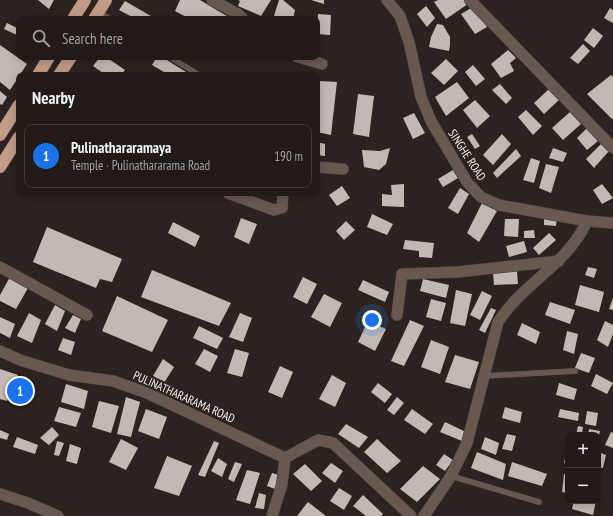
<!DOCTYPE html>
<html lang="en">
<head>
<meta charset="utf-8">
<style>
	:root { --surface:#211a18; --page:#292321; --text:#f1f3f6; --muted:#a2a1a2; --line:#3e3837; --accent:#1a73e8 }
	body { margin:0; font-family:"PT Sans Narrow",sans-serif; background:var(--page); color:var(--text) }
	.controls { position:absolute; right:12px; bottom:12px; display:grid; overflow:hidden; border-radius:8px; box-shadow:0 2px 10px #0003 }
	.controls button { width:36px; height:36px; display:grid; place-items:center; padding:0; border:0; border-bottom:1px solid var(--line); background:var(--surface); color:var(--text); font:20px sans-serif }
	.you { position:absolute; left:372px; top:320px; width:14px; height:14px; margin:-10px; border:3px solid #fff; border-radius:50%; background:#1a73e8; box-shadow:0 0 0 6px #1a73e833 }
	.badge { display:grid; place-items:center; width:26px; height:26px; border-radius:50%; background:var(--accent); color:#fff; font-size:13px; font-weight:700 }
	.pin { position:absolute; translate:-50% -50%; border:2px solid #fff; box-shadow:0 1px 4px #0006 }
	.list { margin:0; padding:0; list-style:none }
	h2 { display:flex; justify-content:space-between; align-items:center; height:52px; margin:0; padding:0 16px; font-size:17px }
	h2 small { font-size:13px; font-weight:400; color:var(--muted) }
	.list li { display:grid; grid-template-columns:26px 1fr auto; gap:12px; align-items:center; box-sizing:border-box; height:64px; margin:0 8px 8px; padding:0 8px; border:1px solid var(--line); border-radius:8px }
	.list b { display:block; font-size:15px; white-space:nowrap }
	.list p { margin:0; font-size:13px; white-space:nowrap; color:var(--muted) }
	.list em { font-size:13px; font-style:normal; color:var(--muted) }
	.icon { flex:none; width:22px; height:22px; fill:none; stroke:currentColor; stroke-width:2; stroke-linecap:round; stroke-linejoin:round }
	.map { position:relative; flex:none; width:613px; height:516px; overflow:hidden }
	.search { position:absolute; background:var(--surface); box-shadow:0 2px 10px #0003; left:16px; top:16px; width:304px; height:44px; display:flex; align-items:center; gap:10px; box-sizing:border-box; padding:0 14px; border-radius:8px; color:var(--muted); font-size:15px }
	.panel { position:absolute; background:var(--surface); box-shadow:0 2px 10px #0003; left:16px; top:72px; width:304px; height:124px; border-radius:8px }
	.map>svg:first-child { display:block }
	.building { fill:#c2bab2 }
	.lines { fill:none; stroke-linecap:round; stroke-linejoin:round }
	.lane-casing { stroke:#483f3c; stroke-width:6 }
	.street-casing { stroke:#483f3c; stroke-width:12 }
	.highway-casing { stroke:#483f3c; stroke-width:13 }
	.lane { stroke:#675850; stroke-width:5.5 }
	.street { stroke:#675850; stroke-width:11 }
	.highway { stroke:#c29c89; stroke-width:12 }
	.labels { text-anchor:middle; stroke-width:4; stroke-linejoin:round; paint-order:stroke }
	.street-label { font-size:12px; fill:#f3edeb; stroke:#2c2320 }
</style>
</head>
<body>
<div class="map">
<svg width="613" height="516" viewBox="0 0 613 516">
	<rect width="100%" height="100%" fill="#2c2320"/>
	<g class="building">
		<path d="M38 0H54L49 9Z"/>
		<path d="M180 0H200L232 19H190L175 11Z"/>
		<path d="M238 0H271L261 16 238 6 240 1Z"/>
		<path d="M279 0H283L295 10 293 19H273Z"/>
		<path d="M311 0H324V4Z"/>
		<path d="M438 0H464L468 4 446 19 434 2Z"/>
		<path d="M125 1 156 19H136L119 10Z"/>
		<path d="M426 6 435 18 427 27 417 14Z"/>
		<path d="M473 7 487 27 475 34 461 14Z"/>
		<path d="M610 8 613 10V23L604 18Z"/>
		<path d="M318 14 331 15 330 35 317 34Z"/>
		<path d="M7 23 19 29V36L4 29Z"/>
		<path d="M437 24 443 25 450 37V45L449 51 429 47 431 37Z"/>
		<path d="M593 28 603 36 594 48 584 40Z"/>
		<path d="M583 44 590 51 578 64 570 58Z"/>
		<path d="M0 45 27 64 10 90 0 82Z"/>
		<path d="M508 50 516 58 510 63 514 71 501 78 491 64Z"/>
		<path d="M100 57H106L125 70 121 75H106L93 66Z"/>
		<path d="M157 57H162L186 72 184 75H169L152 65Z"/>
		<path d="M446 59 458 71 444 85 431 73Z"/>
		<path d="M473 65 485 79 476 86 465 72Z"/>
		<path d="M611 75 613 77V118L612 119 587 94Z"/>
		<path d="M319 81 337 82 331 135 317 132V94Z"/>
		<path d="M457 82 469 98 446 116 435 97Z"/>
		<path d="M500 84 512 98 506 104 492 90Z"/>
		<path d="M549 89 559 100 544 114 534 103Z"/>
		<path d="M0 91 7 97 2 105 0 104Z"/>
		<path d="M358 94 374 96 369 137 353 134Z"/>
		<path d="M475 100 490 116 477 128 463 110Z"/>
		<path d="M526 110 542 126 533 135 518 117Z"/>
		<path d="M570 112 581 124 563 140 552 128Z"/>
		<path d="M414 113 425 133 413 139 403 118Z"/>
		<path d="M587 128 598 141 587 150 577 138Z"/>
		<path d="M472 134 480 146 475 149 467 137Z"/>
		<path d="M502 134 511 144 493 165 483 155Z"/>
		<path d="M317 142 325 144V156L317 155Z"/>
		<path d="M601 144 609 151 594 168 586 159Z"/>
		<path d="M390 148 386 164 379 170 364 167 362 150 380 151Z"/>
		<path d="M553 148 567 153 563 162 549 158Z"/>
		<path d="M516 149 521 156 497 178 493 173Z"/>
		<path d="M531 158 540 161 534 183 523 180Z"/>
		<path d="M546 164 559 167 551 193 539 188Z"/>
		<path d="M453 170 458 178 443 187 438 179Z"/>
		<path d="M404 184V207L382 206V194L392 195 391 185Z"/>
		<path d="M602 184 613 198 602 204 593 190Z"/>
		<path d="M342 186 350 198 337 206 329 195Z"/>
		<path d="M460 188 469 194 458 214 448 208Z"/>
		<path d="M482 203 497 211 479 242 467 233Z"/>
		<path d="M372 214 393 224 387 235 367 227Z"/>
		<path d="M544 216 557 217 556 226 544 225Z"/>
		<path d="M241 218 257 224 249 244 234 237Z"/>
		<path d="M505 219H519L518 237 504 236Z"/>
		<path d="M346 221 355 230 344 240 336 231Z"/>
		<path d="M173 222 200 236 195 247 168 233Z"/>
		<path d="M47 227 122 259 112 282 100 279 96 288 33 262Z"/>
		<path d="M534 230 535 238H524V231Z"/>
		<path d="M549 233 556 240 539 255 533 248Z"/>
		<path d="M405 240 434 243 432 258 419 257V251L403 249Z"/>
		<path d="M524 241 527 252 509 257 506 246Z"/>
		<path d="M588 267 597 269 594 278 585 275Z"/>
		<path d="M152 270 231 303 219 326 141 297Z"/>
		<path d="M517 271 518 284 494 285 493 272Z"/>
		<path d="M10 277 28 288 16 309 0 301V295Z"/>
		<path d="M303 277 317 284 307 304 293 297Z"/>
		<path d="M423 279 449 285 446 298 420 291Z"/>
		<path d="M363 280 389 292 385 302 358 290Z"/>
		<path d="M580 285 604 292 599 312 575 305Z"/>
		<path d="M456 290 472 294 465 326 450 323Z"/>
		<path d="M482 291 492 296 480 320 470 315Z"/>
		<path d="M324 294 342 303 330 327 311 317Z"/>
		<path d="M117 296 168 320 152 352 102 331Z"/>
		<path d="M613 298V310L609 309Z"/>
		<path d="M431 299 446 303 441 321 426 317Z"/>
		<path d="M550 302 575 310 570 324 545 315Z"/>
		<path d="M55 305 65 311 57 331 45 324Z"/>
		<path d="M491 308 496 310 485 333 479 330Z"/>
		<path d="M29 313 41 320 32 343 17 336Z"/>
		<path d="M240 313 252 318 243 342 229 337Z"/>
		<path d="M73 315 81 319 75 333 65 328Z"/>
		<path d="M0 317 15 324 10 338 0 333Z"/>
		<path d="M410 320 424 326 404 366 391 361Z"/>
		<path d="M368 321 386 329 375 351 358 342Z"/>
		<path d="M605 321 613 325V334L608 347 597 340Z"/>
		<path d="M522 323 540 332 536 344 517 335Z"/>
		<path d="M199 326 223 338 217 349 193 338Z"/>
		<path d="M567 331 578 334 574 354 563 350Z"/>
		<path d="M63 338 75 342 71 355 58 350Z"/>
		<path d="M431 340 449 347 440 374 421 367Z"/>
		<path d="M204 349 218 356 210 372 195 364Z"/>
		<path d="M235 349 249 353 242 377 227 373Z"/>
		<path d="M581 353 595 358 589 373 575 368Z"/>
		<path d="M455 355 479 362 470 389 445 382Z"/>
		<path d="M163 359 174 367 164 383 153 376Z"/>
		<path d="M280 366 293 372 282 398 268 392Z"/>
		<path d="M0 369 18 375 7 401 0 399Z"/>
		<path d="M596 374 613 383 607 394 591 386Z"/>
		<path d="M332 375 346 383 335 407 319 399Z"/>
		<path d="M378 383 392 394 385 403 371 392Z"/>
		<path d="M559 383 577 389 574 400 556 395Z"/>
		<path d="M66 384 88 391 84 409 61 402Z"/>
		<path d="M126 397 140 402 131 437 117 434Z"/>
		<path d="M397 397 404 403 394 415 387 410Z"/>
		<path d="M99 401 119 406 111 433 92 427Z"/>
		<path d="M59 407 81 413 76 427 54 421Z"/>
		<path d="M505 407 522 412 520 423 502 418Z"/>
		<path d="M146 409 167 417 159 439 138 431Z"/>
		<path d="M412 409 433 424 425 434 404 420Z"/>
		<path d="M560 409 579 413 578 421 558 417Z"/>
		<path d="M587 411 598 413 596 426 585 424Z"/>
		<path d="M445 422 466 432 462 441 440 432Z"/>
		<path d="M346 424 368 437 359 448 338 434Z"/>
		<path d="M578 426 583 427 582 435H576Z"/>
		<path d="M52 427 59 435 49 445 40 438Z"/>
		<path d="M589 429 600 431 599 435H588Z"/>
		<path d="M0 430 9 434 7 440 0 438Z"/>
		<path d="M611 432 613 433V448L605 445Z"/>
		<path d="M507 434 516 436 512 451 502 449Z"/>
		<path d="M17 437 38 445 35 454 13 447Z"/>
		<path d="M485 437 499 443 496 455 481 449Z"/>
		<path d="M121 439 138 448 126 470 109 462Z"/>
		<path d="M377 439 401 461 387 473 364 452Z"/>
		<path d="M57 441 64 443 59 456 54 455Z"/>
		<path d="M214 441 219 443 205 477 198 475Z"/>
		<path d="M70 444 81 448 77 464 66 461Z"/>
		<path d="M567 450H568V464L564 463Z"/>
		<path d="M477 452 506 464 503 480 471 468Z"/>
		<path d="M598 452 606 455 603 468 598 467Z"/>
		<path d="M444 454 453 460 445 471 436 465Z"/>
		<path d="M167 456 192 466 179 496 154 488Z"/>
		<path d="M218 458 227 464 222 477 211 471Z"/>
		<path d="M235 462 242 464 234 482 228 479Z"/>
		<path d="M512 462 547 474 542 486 508 476Z"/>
		<path d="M331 463 343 471 335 483 322 473Z"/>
		<path d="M305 464 322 481 311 491 293 474Z"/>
		<path d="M423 466 440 479 417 502 400 489Z"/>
		<path d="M247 470 260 473 250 504 236 500Z"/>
		<path d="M272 473 279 475 275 489 267 486Z"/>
		<path d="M564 474H568V493L562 492Z"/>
		<path d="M339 488 352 496 344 510 330 501Z"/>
		<path d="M259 493 266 495 264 509 255 508Z"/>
		<path d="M363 495 383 514 381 516H366L353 506Z"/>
		<path d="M574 501H596L593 515 572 509Z"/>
		<path d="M308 502 326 516H297Z"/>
	</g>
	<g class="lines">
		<g class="lane-casing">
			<g id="lane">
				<path d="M99 12 110 19"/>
				<path d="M170 57 199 75"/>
				<path d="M483 376 575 371"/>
				<path d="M451 476 539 502"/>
			</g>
		</g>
		<g class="street-casing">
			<g id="street">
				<path d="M212 0 238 14 243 19"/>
				<path d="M387 0 400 16 409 42 421 97 431 121 467 182 481 197 499 205 587 221 613 223"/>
				<path d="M470 0 613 148"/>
				<path d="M298 57 322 64"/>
				<path d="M317 167 343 169"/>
				<path d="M228 193 274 210 282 208 283 193"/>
				<path d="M0 267 87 315"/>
				<path d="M397 315 402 274 457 272 559 261"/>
				<path d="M0 351 20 360 69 375 113 381 147 393 285 458"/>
				<path d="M285 458 318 440 333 443 411 516"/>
				<path d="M0 494 28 503 58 516"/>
				<path d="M272 516 282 484 285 458"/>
				<path d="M424 516 451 476 467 443 498 322C523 283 568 264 587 221"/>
			</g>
		</g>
		<g class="highway-casing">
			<g id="highway">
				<path d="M73 19 85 0"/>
				<path d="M94 19 106 0"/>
				<path d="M38 75 49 57"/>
				<path d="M59 75 71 57"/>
				<path d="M0 135 19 105"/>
				<path d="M0 167 19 137"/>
			</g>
		</g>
		<use href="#lane" class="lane"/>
		<use href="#street" class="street"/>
		<use href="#highway" class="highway"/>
	</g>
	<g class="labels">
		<g class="street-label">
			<text transform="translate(467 155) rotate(57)" y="4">SINGHE ROAD</text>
			<text transform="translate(184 397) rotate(24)" y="4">PULINATHARARAMA ROAD</text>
		</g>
	</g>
</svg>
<div class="controls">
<button>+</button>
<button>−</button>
</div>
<div class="you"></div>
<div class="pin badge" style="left:20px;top:391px">1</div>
<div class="search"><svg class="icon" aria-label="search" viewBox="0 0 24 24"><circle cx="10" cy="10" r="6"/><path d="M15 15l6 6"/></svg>Search here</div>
<section class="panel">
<h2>Nearby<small></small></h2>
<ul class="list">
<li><span class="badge">1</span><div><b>Pulinathararamaya</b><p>Temple · Pulinathararama Road</p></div><em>190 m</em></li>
</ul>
</section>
</div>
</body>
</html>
